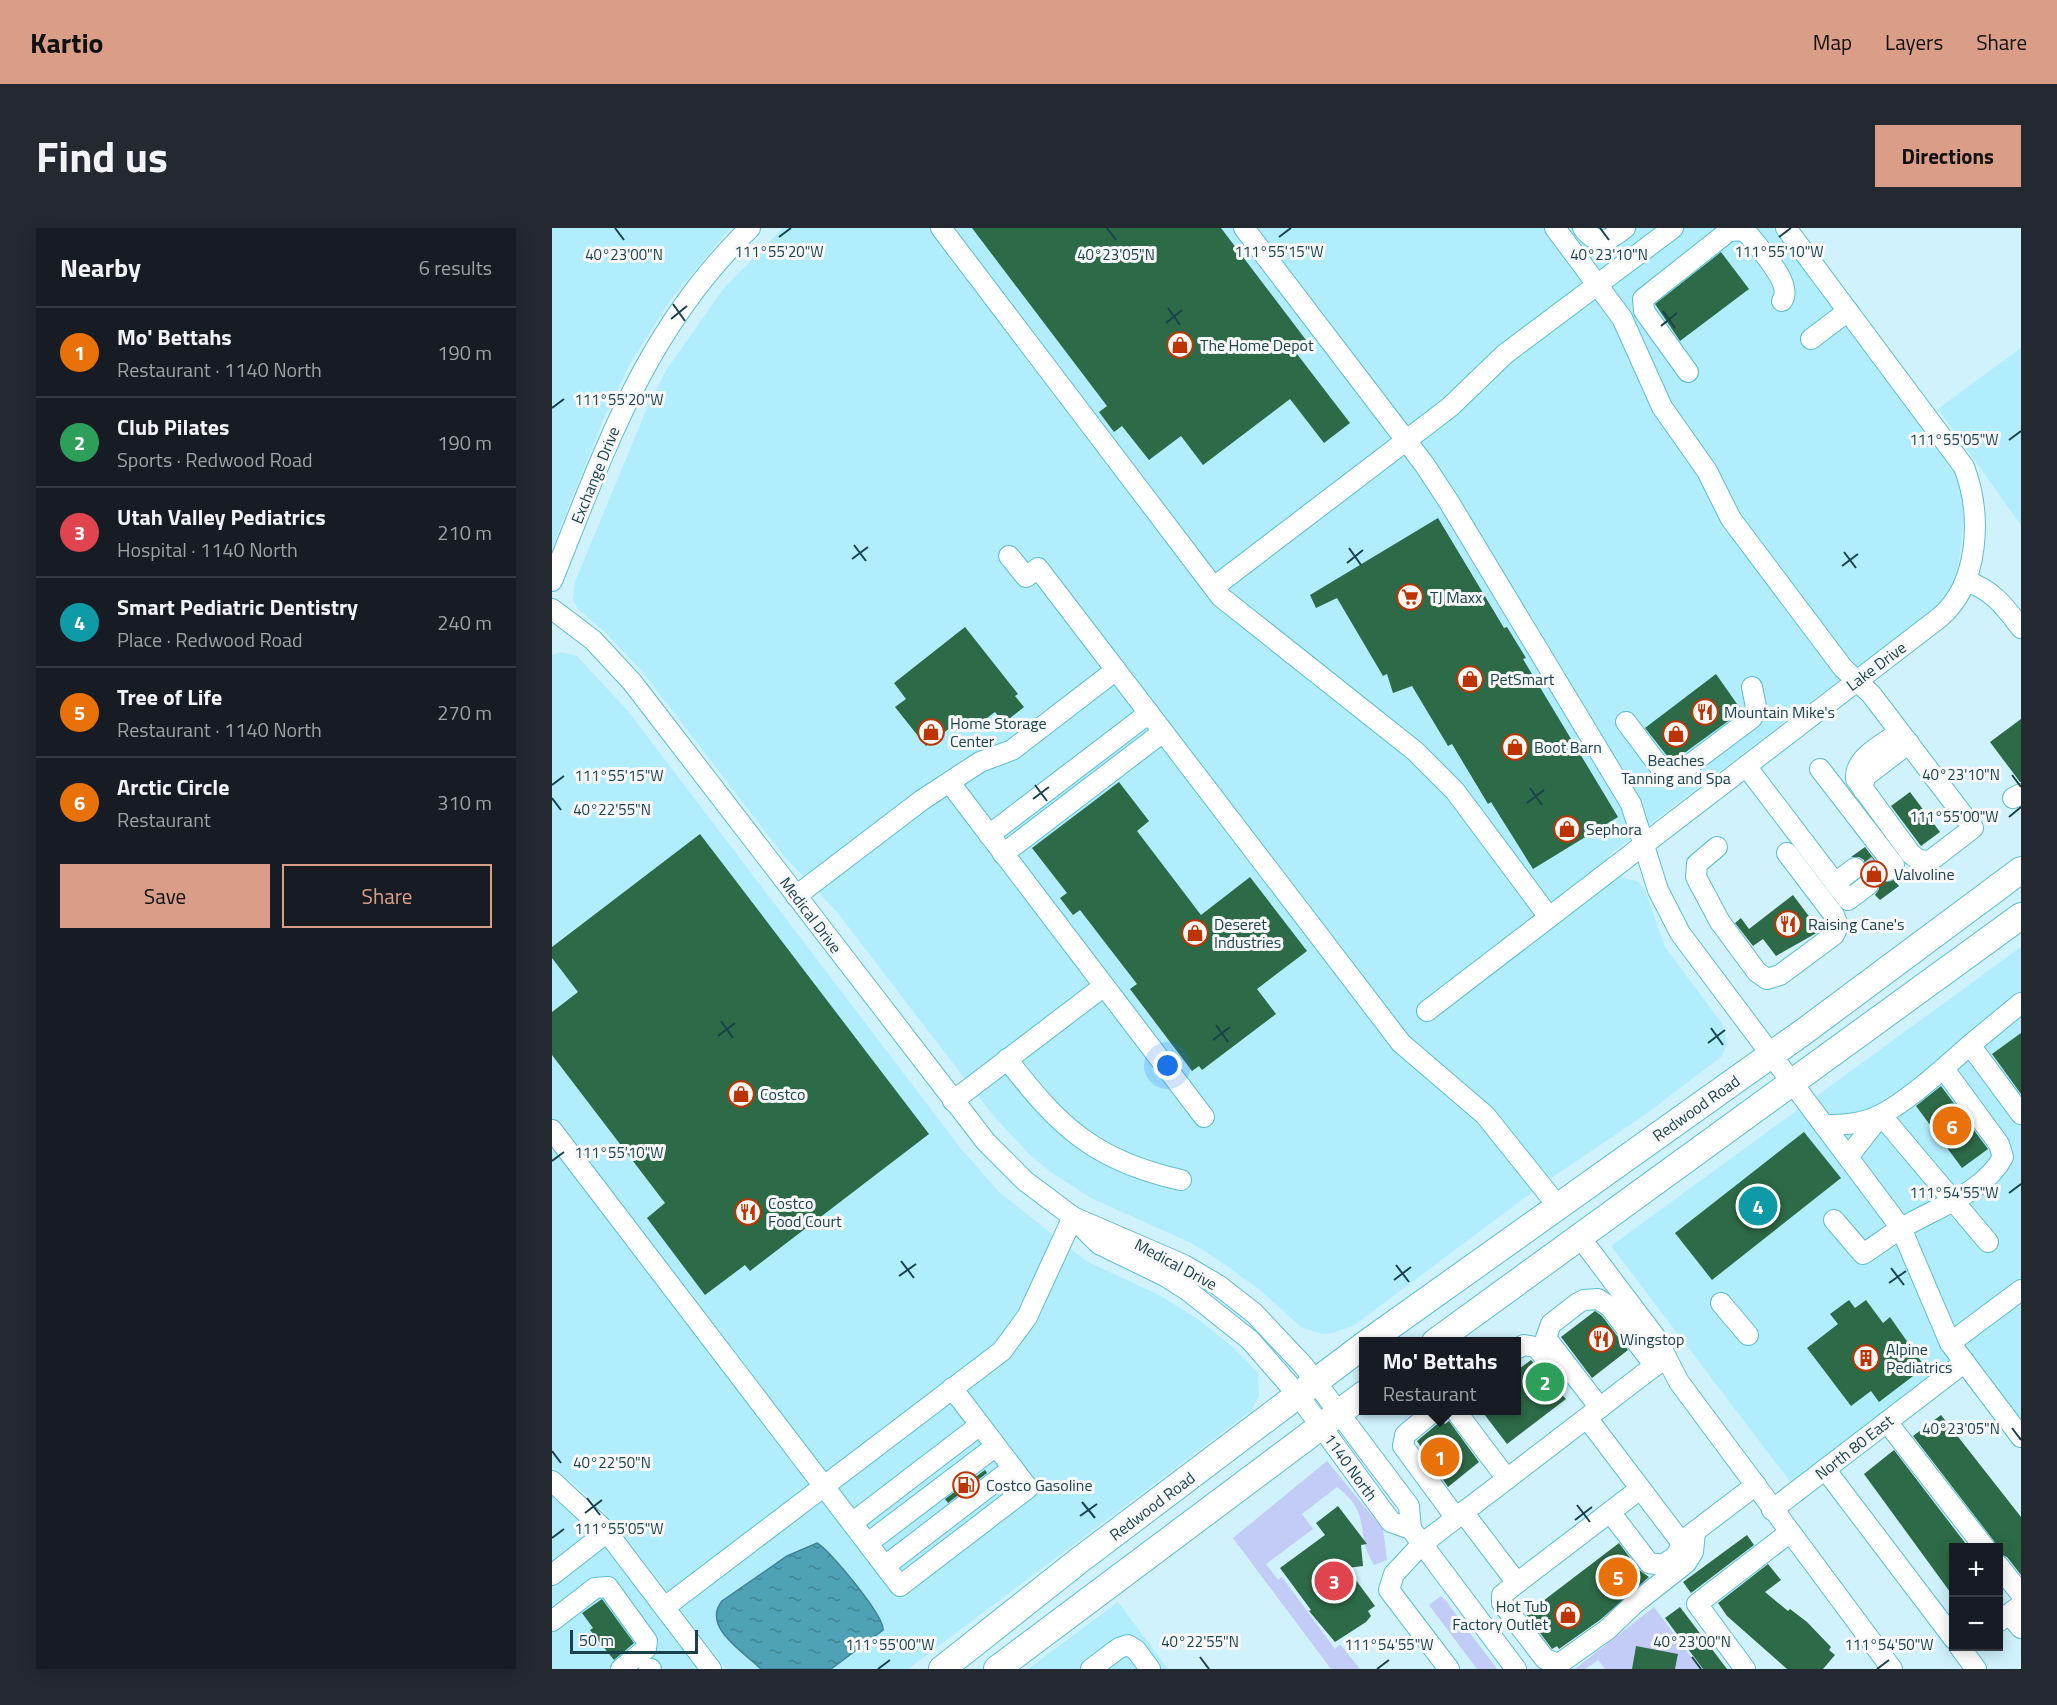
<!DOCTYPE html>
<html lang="en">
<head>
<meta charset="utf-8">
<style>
	:root { --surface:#171b24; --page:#242831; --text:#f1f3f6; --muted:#9ea1a6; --line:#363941; --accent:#da9d88 }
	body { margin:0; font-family:"Titillium Web",sans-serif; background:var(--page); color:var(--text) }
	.controls { position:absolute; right:18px; bottom:18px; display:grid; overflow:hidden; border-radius:0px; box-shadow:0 3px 15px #0003 }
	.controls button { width:54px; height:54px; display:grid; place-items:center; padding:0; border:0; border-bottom:2px solid var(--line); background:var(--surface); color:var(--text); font:30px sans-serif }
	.scale { position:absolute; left:18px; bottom:15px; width:128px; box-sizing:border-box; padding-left:6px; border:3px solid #19424c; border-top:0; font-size:16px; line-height:21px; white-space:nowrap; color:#19424c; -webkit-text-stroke:4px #f8f8f8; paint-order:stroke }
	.you { position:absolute; left:616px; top:838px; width:21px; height:21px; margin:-15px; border:4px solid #fff; border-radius:50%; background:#1a73e8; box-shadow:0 0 0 9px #1a73e833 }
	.badge { display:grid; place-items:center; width:39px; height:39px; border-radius:50%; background:var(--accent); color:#fff; font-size:20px; font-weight:700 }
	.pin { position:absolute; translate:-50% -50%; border:3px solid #fff; box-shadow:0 2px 6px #0006 }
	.popup { position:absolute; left:807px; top:1109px; width:162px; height:78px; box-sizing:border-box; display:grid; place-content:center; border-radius:0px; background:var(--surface); filter:drop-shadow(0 2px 4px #0005); font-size:20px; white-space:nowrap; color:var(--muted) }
	.popup b { font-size:22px; color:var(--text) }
	.popup::after { content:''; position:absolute; left:50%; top:100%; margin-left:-12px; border:12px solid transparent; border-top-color:var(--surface) }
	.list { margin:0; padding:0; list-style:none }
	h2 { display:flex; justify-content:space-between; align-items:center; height:78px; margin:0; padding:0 24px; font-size:26px }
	h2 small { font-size:20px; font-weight:400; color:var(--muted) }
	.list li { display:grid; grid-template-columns:39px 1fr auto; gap:18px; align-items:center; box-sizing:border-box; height:90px; padding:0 24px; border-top:2px solid var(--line) }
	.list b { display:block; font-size:22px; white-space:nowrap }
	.list p { margin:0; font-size:20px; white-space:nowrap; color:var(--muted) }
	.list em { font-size:20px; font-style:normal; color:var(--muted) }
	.actions { display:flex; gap:12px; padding:18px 24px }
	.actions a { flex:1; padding:14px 0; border:2px solid var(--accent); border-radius:0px; text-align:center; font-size:21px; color:var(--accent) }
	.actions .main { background:var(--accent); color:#111 }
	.map { position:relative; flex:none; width:1469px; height:1441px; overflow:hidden; border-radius:0px }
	header { display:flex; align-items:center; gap:36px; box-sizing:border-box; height:84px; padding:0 30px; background:var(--accent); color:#111 }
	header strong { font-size:28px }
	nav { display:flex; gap:33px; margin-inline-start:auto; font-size:21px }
	.intro { display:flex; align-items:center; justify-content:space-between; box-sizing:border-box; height:144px; padding:0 36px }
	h1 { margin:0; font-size:42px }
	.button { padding:15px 27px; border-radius:0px; background:var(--accent); color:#111; font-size:21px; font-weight:700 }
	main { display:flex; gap:36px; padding:0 36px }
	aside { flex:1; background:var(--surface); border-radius:0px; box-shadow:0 3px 15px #0003 }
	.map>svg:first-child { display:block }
	.built { fill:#b1edfd }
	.green { fill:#c3ccf6 }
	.water { fill:url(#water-ripples); stroke:#3f8496; stroke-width:1.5 }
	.building { fill:#2d6a47 }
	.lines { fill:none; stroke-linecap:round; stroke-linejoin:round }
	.minor-tunnel { stroke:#abcfd9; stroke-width:20; stroke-dasharray:20 10; stroke-linecap:butt }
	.minor-casing { stroke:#5cbcd4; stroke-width:22 }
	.major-casing { stroke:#5cbcd4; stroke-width:28 }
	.minor { stroke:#fff; stroke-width:20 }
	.major { stroke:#fff; stroke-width:26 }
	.ticks { fill:none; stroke:#19424c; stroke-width:2 }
	.labels { text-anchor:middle; stroke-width:6; stroke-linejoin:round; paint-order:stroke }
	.poi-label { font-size:16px; fill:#19424c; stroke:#f8f8f8; text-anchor:start }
	.street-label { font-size:16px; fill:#19424c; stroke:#f8f8f8 }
	.ticks-label { font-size:15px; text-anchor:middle; fill:#19424c; stroke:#f8f8f8; stroke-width:6; stroke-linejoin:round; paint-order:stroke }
</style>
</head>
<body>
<header>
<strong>Kartio</strong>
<nav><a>Map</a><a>Layers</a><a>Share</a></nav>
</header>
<div class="intro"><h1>Find us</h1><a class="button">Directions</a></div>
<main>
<aside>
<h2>Nearby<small>6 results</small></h2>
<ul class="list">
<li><span class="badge" style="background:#e8710a">1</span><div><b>Mo' Bettahs</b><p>Restaurant · 1140 North</p></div><em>190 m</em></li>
<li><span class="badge" style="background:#2e9e5b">2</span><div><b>Club Pilates</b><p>Sports · Redwood Road</p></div><em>190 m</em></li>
<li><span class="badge" style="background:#e0444e">3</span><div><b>Utah Valley Pediatrics</b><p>Hospital · 1140 North</p></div><em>210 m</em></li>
<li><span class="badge" style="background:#0f9aa8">4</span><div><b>Smart Pediatric Dentistry</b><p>Place · Redwood Road</p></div><em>240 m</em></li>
<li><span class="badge" style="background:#e8710a">5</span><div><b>Tree of Life</b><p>Restaurant · 1140 North</p></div><em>270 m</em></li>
<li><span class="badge" style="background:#e8710a">6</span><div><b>Arctic Circle</b><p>Restaurant</p></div><em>310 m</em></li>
</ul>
<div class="actions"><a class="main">Save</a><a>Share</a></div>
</aside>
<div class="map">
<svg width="1469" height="1441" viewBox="0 0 1469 1441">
	<defs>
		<pattern id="water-ripples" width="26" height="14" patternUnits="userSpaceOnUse" patternTransform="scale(1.5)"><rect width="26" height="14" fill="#4fa1b5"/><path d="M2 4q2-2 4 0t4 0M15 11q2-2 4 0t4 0" fill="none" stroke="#418595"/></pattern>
	</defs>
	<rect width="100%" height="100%" fill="#cff2fc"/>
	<g class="built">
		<path d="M0 0H178L119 71 79 134 52 190 0 320Z"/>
		<path d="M231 0H1220L1396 232 1407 253 1412 292 1406 341 1396 364 1381 381 1056 628 1071 650 1085 653 1093 662 1113 719 1171 797 1175 815 1170 828 1094 886 995 953 801 1098 780 1105 770 1106 749 1099 708 1062 665 1031 639 1015 539 970 499 944 478 927 440 886 285 684 232 628 90 443 55 406 26 381 21 372 23 354 98 173 115 141 172 60Z"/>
		<path d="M1469 120V297L1386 181Z"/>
		<path d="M8 424 25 428 75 482 410 922 447 964 534 1033 609 1068 647 1092 682 1120 706 1145 707 1168 699 1183 356 1441H174L65 1298 36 1268 0 1239V427Z"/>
		<path d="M1469 719V1201L1394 1135 1240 1256 1059 1018Z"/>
		<path d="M0 1268 28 1293 56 1324 145 1441H0Z"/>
		<path d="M566 1374 616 1441H476Z"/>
	</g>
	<g class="green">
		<path d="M775 1233 831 1301 835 1332 822 1337C801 1304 822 1287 785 1259L750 1286 761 1301 714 1336 726 1352 730 1349 783 1421 788 1416 808 1441H779L681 1310Z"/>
		<path d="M889 1368 894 1373 945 1441H925L877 1377Z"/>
		<path d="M1102 1379 1148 1441H1123L1126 1427 1084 1418 1080 1441H1053L1046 1432 1033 1441H1023Z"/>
	</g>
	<path class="water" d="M265 1315C278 1322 333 1389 331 1402L279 1441H209C193 1425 149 1399 170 1373L235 1328Z"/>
	<g class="building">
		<path d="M420 0H669L754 112 742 122 798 195 772 215 738 171 651 237 629 208 597 232 570 198 562 204 547 184 555 178Z"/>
		<path d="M1169 24 1197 61 1128 113 1103 76Z"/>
		<path d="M886 290 952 400 955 399 974 430 971 431 1066 589 981 641 939 574 936 576 900 516 896 518 860 458 841 465 835 446 831 448 785 370 764 380 758 367Z"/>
		<path d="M413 399 466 466 463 468 472 479 452 495 443 484 419 502 410 491 374 518 343 479 354 471 342 455Z"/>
		<path d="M1164 446 1190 483 1120 534 1093 500Z"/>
		<path d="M1469 491V554H1468L1438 514Z"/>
		<path d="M567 554 597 593 585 603 649 687 698 649 755 723 705 761 724 786 650 842 647 838 640 843 578 761 585 756 528 682 521 687 508 670 515 665 480 620Z"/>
		<path d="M1358 564 1388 604 1369 618 1339 578Z"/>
		<path d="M148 606 377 906 198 1043 193 1037 153 1067 95 990 113 975 0 827V784L26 764 0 730V719Z"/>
		<path d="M1313 619 1326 636 1323 645 1325 649 1314 645 1312 632 1307 629H1299Z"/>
		<path d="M1326 651 1332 654 1342 652 1347 658 1328 672 1323 667 1327 661Z"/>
		<path d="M1241 667 1268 703 1224 728 1211 711 1201 718 1183 695 1189 690 1197 701Z"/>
		<path d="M1469 805V866L1440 826Z"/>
		<path d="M1389 858 1436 921 1410 940 1364 878Z"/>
		<path d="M1252 904 1289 950 1160 1052 1123 1005Z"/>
		<path d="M1297 1072 1303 1080 1314 1072 1331 1095 1338 1089 1373 1139 1327 1174 1319 1163 1299 1178 1255 1120 1286 1096 1278 1086Z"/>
		<path d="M1043 1083 1050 1088 1076 1122 1040 1150 1009 1109Z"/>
		<path d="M979 1132 1014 1171 955 1216 929 1182H964V1143Z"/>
		<path d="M1389 1187 1469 1289V1347L1455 1329 1446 1325 1442 1313 1361 1208Z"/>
		<path d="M890 1192 893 1196 897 1193 927 1234 896 1259 865 1213Z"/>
		<path d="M1342 1222 1417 1320H1401V1368L1312 1246Z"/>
		<path d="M433 1242 435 1245 396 1275 393 1271Z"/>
		<path d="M786 1278 815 1316 809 1317 811 1338 795 1340 823 1378 816 1383 819 1388 814 1394 783 1414 757 1383 759 1382 728 1340 773 1307 764 1295Z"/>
		<path d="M1195 1307 1202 1317 1139 1365 1131 1354Z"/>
		<path d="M1067 1315 1087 1342 1097 1349 1048 1392 1007 1421 1005 1418 1000 1421 974 1386Z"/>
		<path d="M1216 1336 1229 1352 1213 1364 1236 1383 1238 1381 1255 1394 1279 1419 1277 1422 1283 1427 1271 1441H1235L1175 1388 1166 1375Z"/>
		<path d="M50 1371 82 1415 62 1432 38 1402 41 1400 30 1385Z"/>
		<path d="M1128 1379 1175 1441H1151L1113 1390Z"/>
		<path d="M1084 1418 1126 1426 1123 1441H1080Z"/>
	</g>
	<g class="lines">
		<path class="minor-tunnel" d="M1310 649 1329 634"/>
		<g class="minor-casing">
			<g id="minor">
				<path d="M389 0 669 369 863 523 903 563 997 689"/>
				<path d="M692 0 872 236 897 274 1079 576 1106 662 1128 705 1349 1000 1398 1115 1469 1209"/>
				<path d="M1003 0 1070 90 1110 179 1155 243 1179 291 1291 440 1319 466 1421 600 1378 633 1367 632 1359 626 1304 551C1302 529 1333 515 1348 504"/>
				<path d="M1031 0C1046 19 1057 13 1073 0"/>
				<path d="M1259 111 1296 83"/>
				<path d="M1136 144 1092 83 1091 71 1177 3 1190 2 1197 7C1208 22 1242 56 1230 73"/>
				<path d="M457 328 474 349 486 340 849 815 933 887 1005 977"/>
				<path d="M0 353C53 222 93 101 198 0"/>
				<path d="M1414 353C1441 362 1453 379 1469 400"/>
				<path d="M662 359 898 179 953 126 1121 0"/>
				<path d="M0 381 41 412 80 454 434 914 473 953 521 989 632 1037 666 1057 702 1085 751 1137 857 1278 859 1301"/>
				<path d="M1074 494 1110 542 1116 546 1124 547 1200 490 1204 479 1200 459"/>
				<path d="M1194 538 1296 672 1316 657"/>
				<path d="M1268 541 1342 637 1335 643"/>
				<path d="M398 555 652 889"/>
				<path d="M1312 563 1311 556 1314 548 1357 515"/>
				<path d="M1461 570 1469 566"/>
				<path d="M437 607 597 485"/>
				<path d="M1165 619 1145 636 1144 649 1168 694 1205 744 1215 751 1228 747 1282 707 1286 698 1282 687 1235 625"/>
				<path d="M451 626 611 504"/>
				<path d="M1283 655 1303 640"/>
				<path d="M244 668 370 572 428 534 460 522 564 442"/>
				<path d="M875 783 1387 390C1428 356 1430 286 1412 239L1234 0"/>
				<path d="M1418 817 1469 775"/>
				<path d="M455 831C507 899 543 933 629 952"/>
				<path d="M401 873 552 758"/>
				<path d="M1329 887 1436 1014"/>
				<path d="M1272 897C1292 897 1310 896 1328 887 1355 874 1394 838 1418 817L1469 886"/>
				<path d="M0 902 348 1358 476 1260 400 1160"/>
				<path d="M1296 929 1329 887"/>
				<path d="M1282 992 1311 1026C1324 1018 1336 1008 1350 1000 1383 980 1432 965 1451 929L1447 916 1392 841"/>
				<path d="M524 993 547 1016 613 1048 635 1062 698 1112 746 1167 839 1294 859 1301 964 1441"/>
				<path d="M1027 1008 1104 1110 1127 1154 1340 1441"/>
				<path d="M1169 1075 1196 1107"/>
				<path d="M1398 1115 1469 1062"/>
				<path d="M964 1121 972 1117 984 1119 1000 1138"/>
				<path d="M1048 1180 994 1110 999 1096 1026 1075 1032 1072 1046 1071 1058 1079 1103 1138"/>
				<path d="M883 1182 853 1207 851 1218 904 1290"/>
				<path d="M903 1182 955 1251"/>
				<path d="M1035 1190 1129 1314 1204 1257"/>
				<path d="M1335 1194 1433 1320"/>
				<path d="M1273 1241 1402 1411"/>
				<path d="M0 1253 55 1304 159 1441"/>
				<path d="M1220 1282 1413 1134"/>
				<path d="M911 1284 965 1355 1088 1261"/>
				<path d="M1058 1284 1097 1335 1111 1337 1124 1328 1128 1320"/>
				<path d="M300 1295 428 1197"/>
				<path d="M316 1315 444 1218"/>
				<path d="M1446 1337 1469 1366"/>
				<path d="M333 1338 461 1240"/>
				<path d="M0 1347 55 1304"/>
				<path d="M965 1355 950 1367V1375L993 1431 1007 1436 1056 1401 1082 1376 1134 1335 1141 1324 1143 1304"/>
				<path d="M113 1379 450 1123 475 1089 521 989"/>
				<path d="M1457 1386 1469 1400"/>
				<path d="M0 1393 43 1360 56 1359 95 1413 94 1421 69 1441"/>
				<path d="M1446 1394 1469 1377"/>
				<path d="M1407 1418 1424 1441"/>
				<path d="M97 1441H99"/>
				<path d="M539 1441 567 1420 576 1417 584 1422 598 1441"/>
				<path d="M897 1441 837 1362 842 1346 870 1316 1114 1129"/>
				<path d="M1193 1441 1145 1376 1237 1305"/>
			</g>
		</g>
		<g class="major-casing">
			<g id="major">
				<path d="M816 1114 1254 802 1469 642"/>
				<path d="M883 1114 1469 688"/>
				<path d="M390 1441 529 1331 812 1117"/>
				<path d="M445 1441 812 1166"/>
			</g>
		</g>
		<use href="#minor" class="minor"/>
		<use href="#major" class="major"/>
	</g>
	<path class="ticks" d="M63 0 72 12M555 0 564 12M1048 0 1057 12M227 9 239 0M727 9 739 0M1227 9 1239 0M121 76 133 93M616 80 628 97M1111 83 1123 100M119 91 135 78M614 95 630 82M1109 98 1125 85M0 180 12 171M1457 212 1469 203M302 317 314 333M797 320 809 337M1292 324 1304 340M300 331 316 319M795 335 811 322M1290 338 1306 326M1460 547 1469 559M0 557 12 548M483 557 495 573M978 560 990 577M0 570 9 582M481 571 497 559M975 575 992 562M1457 589 1469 579M169 793 181 810M664 797 676 814M1159 800 1171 817M166 808 183 795M661 812 678 799M1156 815 1173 802M0 933 12 924M1457 965 1469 956M349 1033 362 1050M844 1037 857 1054M1339 1040 1352 1057M347 1048 364 1036M842 1052 859 1039M1337 1055 1354 1043M1460 1200 1469 1212M0 1223 9 1235M35 1270 48 1287M530 1274 543 1290M1025 1277 1038 1294M33 1285 50 1272M528 1288 545 1276M1023 1292 1040 1279M0 1310 12 1301M648 1429 657 1441M1140 1429 1149 1441M326 1441 338 1432M825 1441 837 1432M1325 1441 1337 1432"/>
	<defs>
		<g id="shop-ring" transform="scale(1.35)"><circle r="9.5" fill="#f8f8f8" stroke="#bd3401" stroke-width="1.5"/><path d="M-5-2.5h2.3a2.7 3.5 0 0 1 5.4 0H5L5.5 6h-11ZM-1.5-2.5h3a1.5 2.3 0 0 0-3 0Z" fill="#bd3401"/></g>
		<g id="supermarket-ring" transform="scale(1.35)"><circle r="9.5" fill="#f8f8f8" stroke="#bd3401" stroke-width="1.5"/><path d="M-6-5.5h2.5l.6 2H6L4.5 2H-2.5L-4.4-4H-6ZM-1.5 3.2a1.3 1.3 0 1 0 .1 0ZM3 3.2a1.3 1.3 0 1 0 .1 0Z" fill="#bd3401"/></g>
		<g id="restaurant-ring" transform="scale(1.35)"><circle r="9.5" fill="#f8f8f8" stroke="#bd3401" stroke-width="1.5"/><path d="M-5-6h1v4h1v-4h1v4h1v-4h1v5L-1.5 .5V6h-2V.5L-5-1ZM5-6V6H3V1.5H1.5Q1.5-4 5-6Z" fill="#bd3401"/></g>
		<g id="building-ring" transform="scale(1.35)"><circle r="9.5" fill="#f8f8f8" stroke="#bd3401" stroke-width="1.5"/><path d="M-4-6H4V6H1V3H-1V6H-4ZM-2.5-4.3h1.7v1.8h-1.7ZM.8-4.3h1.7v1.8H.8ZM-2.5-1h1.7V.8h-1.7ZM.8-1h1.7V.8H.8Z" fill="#bd3401"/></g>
		<g id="fuel-ring" transform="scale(1.35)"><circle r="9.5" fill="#f8f8f8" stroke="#bd3401" stroke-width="1.5"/><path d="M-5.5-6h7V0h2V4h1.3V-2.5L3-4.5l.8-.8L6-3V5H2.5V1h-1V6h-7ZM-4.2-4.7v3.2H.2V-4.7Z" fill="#bd3401"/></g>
	</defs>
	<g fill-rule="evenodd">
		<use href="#shop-ring" x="628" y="117"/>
		<use href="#supermarket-ring" x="858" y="369"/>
		<use href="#shop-ring" x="918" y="451"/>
		<use href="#restaurant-ring" x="1153" y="484"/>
		<use href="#shop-ring" x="379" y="504"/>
		<use href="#shop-ring" x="1124" y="506"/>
		<use href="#shop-ring" x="963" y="519"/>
		<use href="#shop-ring" x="1015" y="601"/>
		<use href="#shop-ring" x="1322" y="646"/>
		<use href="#restaurant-ring" x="1236" y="696"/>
		<use href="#shop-ring" x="643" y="705"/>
		<use href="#shop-ring" x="189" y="866"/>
		<use href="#restaurant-ring" x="196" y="984"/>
		<use href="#restaurant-ring" x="1049" y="1111"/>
		<use href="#building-ring" x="1314" y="1130"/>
		<use href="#fuel-ring" x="414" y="1257"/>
		<use href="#shop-ring" x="1016" y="1387"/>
	</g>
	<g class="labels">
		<g class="poi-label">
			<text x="648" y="123">The Home Depot</text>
			<text x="878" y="375">TJ Maxx</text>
			<text x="938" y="457">PetSmart</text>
			<text x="1172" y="490">Mountain Mike's</text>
			<text x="398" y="501">Home Storage<tspan x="398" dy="18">Center</tspan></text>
			<text x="982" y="525">Boot Barn</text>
			<text x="1124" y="538" text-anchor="middle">Beaches<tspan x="1124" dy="18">Tanning and Spa</tspan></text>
			<text x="1034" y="607">Sephora</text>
			<text x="1342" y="652">Valvoline</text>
			<text x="662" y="702">Deseret<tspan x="662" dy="18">Industries</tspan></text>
			<text x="1256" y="702">Raising Cane's</text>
			<text x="208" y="872">Costco</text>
			<text x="216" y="981">Costco<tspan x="216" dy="18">Food Court</tspan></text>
			<text x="1068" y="1117">Wingstop</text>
			<text x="1334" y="1127">Alpine<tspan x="1334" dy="18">Pediatrics</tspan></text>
			<text x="434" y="1263">Costco Gasoline</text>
			<text x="996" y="1384" text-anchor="end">Hot Tub<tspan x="996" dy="18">Factory Outlet</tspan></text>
		</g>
		<g class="street-label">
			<text transform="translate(43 247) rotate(-68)" y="6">Exchange Drive</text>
			<text transform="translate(1324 438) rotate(-37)" y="6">Lake Drive</text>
			<text transform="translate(259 687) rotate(53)" y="6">Medical Drive</text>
			<text transform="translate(1144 880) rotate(-35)" y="6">Redwood Road</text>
			<text transform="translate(624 1036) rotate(28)" y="6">Medical Drive</text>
			<text transform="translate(1302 1219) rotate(-38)" y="6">North 80 East</text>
			<text transform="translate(799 1239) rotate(54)" y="6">1140 North</text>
			<text transform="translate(600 1278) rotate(-37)" y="6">Redwood Road</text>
		</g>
	</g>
	<g class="ticks-label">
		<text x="227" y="29">111°55'20"W</text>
		<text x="727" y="29">111°55'15"W</text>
		<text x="1227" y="29">111°55'10"W</text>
		<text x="72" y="32">40°23'00"N</text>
		<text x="564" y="32">40°23'05"N</text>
		<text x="1057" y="32">40°23'10"N</text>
		<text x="67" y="177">111°55'20"W</text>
		<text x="1402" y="217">111°55'05"W</text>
		<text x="1409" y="552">40°23'10"N</text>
		<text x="67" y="553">111°55'15"W</text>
		<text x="60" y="587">40°22'55"N</text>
		<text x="1402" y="594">111°55'00"W</text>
		<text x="67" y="930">111°55'10"W</text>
		<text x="1402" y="970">111°54'55"W</text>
		<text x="1409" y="1206">40°23'05"N</text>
		<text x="60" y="1240">40°22'50"N</text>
		<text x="67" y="1306">111°55'05"W</text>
		<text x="648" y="1419">40°22'55"N</text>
		<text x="1140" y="1419">40°23'00"N</text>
		<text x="338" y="1422">111°55'00"W</text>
		<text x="837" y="1422">111°54'55"W</text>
		<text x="1337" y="1422">111°54'50"W</text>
	</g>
</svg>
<div class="controls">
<button>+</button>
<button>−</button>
</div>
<div class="scale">50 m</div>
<div class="you"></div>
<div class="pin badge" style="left:888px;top:1229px;background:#e8710a">1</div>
<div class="popup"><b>Mo' Bettahs</b>Restaurant</div>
<div class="pin badge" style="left:993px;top:1154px;background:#2e9e5b">2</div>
<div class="pin badge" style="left:782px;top:1353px;background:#e0444e">3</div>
<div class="pin badge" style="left:1206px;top:978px;background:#0f9aa8">4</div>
<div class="pin badge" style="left:1066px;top:1349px;background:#e8710a">5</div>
<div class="pin badge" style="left:1400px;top:898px;background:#e8710a">6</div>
</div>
</main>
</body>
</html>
